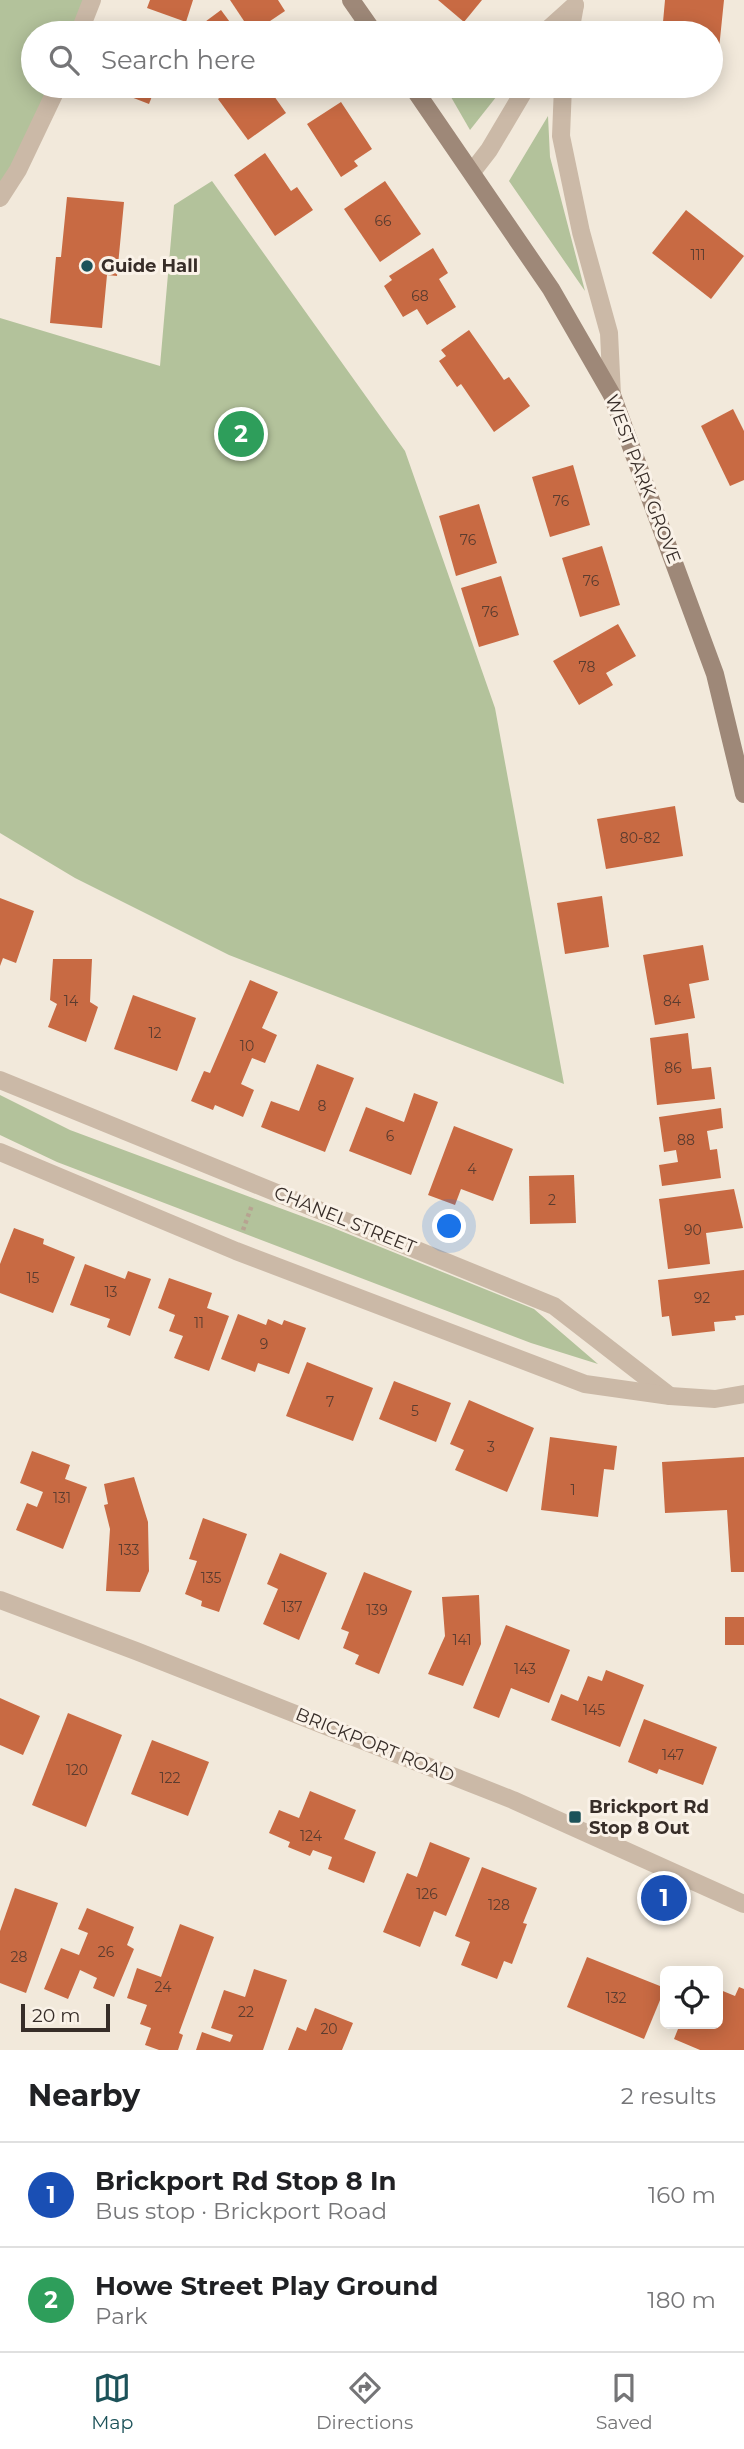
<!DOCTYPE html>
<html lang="en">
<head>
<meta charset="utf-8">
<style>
	:root { --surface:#fff; --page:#f2f2f2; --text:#202124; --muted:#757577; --line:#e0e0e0; --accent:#1c5259 }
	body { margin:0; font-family:Montserrat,sans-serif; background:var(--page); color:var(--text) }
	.controls { position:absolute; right:21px; bottom:21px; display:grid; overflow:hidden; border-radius:10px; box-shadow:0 4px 18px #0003 }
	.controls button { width:63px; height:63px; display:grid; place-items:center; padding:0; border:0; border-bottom:2px solid var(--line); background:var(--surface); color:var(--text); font:35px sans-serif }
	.scale { position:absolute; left:21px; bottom:18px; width:89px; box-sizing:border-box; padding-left:7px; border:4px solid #372d28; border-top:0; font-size:19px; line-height:24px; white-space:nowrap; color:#372d28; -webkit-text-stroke:5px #faf2e8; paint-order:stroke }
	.you { position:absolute; left:450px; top:1227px; width:24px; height:24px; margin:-18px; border:5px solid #fff; border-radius:50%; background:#1a73e8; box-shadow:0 0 0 10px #1a73e833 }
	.badge { display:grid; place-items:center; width:46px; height:46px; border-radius:50%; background:var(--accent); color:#fff; font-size:23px; font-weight:700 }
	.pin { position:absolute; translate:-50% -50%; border:4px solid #fff; box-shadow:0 2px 7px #0006 }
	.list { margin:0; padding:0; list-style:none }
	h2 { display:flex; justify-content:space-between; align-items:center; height:91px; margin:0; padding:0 28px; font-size:30px }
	h2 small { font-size:23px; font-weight:400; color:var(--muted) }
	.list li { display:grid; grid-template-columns:46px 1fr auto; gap:21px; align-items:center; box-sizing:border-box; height:105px; padding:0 28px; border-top:2px solid var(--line) }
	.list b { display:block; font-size:26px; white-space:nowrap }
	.list p { margin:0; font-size:23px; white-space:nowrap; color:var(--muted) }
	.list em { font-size:23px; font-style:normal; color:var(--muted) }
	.icon { flex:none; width:38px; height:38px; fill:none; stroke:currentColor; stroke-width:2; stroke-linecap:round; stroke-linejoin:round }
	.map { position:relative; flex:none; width:744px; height:2050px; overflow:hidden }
	.search { position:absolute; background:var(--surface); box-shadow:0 4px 18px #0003; left:21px; right:21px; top:21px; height:77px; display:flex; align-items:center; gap:18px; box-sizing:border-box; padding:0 24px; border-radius:38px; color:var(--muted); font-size:26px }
	.sheet { height:301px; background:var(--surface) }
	nav { display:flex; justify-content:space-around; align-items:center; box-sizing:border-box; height:98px; border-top:2px solid var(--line); background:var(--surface); font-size:19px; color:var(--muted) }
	nav a { display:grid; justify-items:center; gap:4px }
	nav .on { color:var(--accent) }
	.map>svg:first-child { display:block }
	.green { fill:#b3c29b }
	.building { fill:#c86a43 }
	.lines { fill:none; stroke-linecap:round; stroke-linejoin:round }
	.path { stroke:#b7a391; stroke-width:4.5; stroke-dasharray:3.5 3.5; stroke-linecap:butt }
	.minor { stroke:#cbb9a7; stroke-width:18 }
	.tertiary { stroke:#cbb9a7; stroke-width:18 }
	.secondary { stroke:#9e8878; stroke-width:18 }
	.poi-dot { fill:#1c5259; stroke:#faf2e8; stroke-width:2.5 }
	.labels { text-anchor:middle; stroke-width:6; stroke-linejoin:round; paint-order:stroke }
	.number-label { font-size:14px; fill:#5b3c2f }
	.poi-label { font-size:18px; font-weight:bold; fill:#372d28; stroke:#faf2e8; text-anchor:start }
	.street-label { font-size:18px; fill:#372d28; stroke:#faf2e8 }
</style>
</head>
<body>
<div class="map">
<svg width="744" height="2050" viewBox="0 0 744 2050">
	<rect width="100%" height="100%" fill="#f2e9db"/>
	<g class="green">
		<path d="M0 0H92L79 33H33V86H58L0 198Z"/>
		<path d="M504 87 470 130 451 97Z"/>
		<path d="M548 116 550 157 585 291 509 181Z"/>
		<path d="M212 181 405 451 495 708 564 1084 229 955 75 878 0 833V318L160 366 174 205Z"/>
		<path d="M0 1095 70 1130 331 1227 534 1309 598 1364 531 1343 57 1162 0 1135Z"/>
	</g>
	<g class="building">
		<path d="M150 0H193L186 22 147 8Z"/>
		<path d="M230 0H278L285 11 252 33Z"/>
		<path d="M438 0H482L464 22Z"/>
		<path d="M665 0H724L716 78 711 77V33H673L674 24 663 22Z"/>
		<path d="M221 10 238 33H190Z"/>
		<path d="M114 86H156L149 104 113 90Z"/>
		<path d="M235 86H267L286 113 248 140 218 99Z"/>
		<path d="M341 102 372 149 354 161 358 166 341 177 307 124Z"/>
		<path d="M265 153 291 191 297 187 313 210 275 236 234 175Z"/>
		<path d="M385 181 421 234 380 262 344 209Z"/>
		<path d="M67 197 124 202 117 276 107 275 102 328 50 323 56 257H61Z"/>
		<path d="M686 210 744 256 711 299 652 253Z"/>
		<path d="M433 248 448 273 439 279 456 307 427 325 417 309 403 317 384 286 392 280 389 276Z"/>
		<path d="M469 330 504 380 509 377 530 406 494 432 461 384 457 387 439 361 446 356 441 350Z"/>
		<path d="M733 409 744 431V480L730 486 701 426Z"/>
		<path d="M573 465 590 525 550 537 532 477Z"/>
		<path d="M479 504 497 563 456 576 439 516Z"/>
		<path d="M602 546 620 605 580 617 562 558Z"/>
		<path d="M501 576 519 635 479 647 461 588Z"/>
		<path d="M618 624 636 656 606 673 613 685 579 705 553 661Z"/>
		<path d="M675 806 683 856 606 869 597 819Z"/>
		<path d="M602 896 609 947 565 954 557 903Z"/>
		<path d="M0 898 34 911 16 963 3 958 0 966Z"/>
		<path d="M703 945 709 980 689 984 695 1018 655 1025 643 955Z"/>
		<path d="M53 959H92L90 1002 98 1007 86 1042 48 1027 57 1004 50 1000Z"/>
		<path d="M250 980 278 992 262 1028 277 1035 265 1063 252 1058 241 1084 254 1090 243 1117 215 1105 213 1110 191 1101 204 1071 210 1073Z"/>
		<path d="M133 995 196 1018 177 1071 114 1049Z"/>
		<path d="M688 1033 692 1069 711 1067 715 1099 657 1105 650 1038Z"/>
		<path d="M317 1064 354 1078 325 1152 261 1127 271 1101 299 1111Z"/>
		<path d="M414 1093 438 1102 411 1175 349 1151 366 1107 404 1122Z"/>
		<path d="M721 1108 723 1128 707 1131 710 1150 717 1149 721 1178 662 1186 659 1165 678 1162 676 1150 664 1152 659 1117Z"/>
		<path d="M454 1126 513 1149 493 1201 461 1189 455 1205 428 1195Z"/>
		<path d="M574 1175 576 1223 530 1224 529 1176Z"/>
		<path d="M734 1189 743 1228 706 1233 710 1264 668 1269 659 1199Z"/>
		<path d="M14 1228 44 1239 43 1244 75 1257 53 1313 0 1293V1264Z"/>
		<path d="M85 1264 125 1279 128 1271 151 1279 130 1336 107 1327 110 1319 70 1305Z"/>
		<path d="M744 1270V1315L735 1316 736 1320 714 1322 715 1331 672 1336 669 1316 662 1317 658 1280Z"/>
		<path d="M169 1278 212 1293 207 1308 229 1316 209 1371 174 1358 183 1336 169 1331 175 1315 158 1308Z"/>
		<path d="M238 1314 266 1325 268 1319 282 1325 284 1320 306 1328 289 1374 258 1363 255 1372 221 1359Z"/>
		<path d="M307 1362 373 1388 353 1441 286 1416Z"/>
		<path d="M394 1381 451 1403 436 1442 379 1419Z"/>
		<path d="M469 1400 534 1428 507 1492 455 1470 464 1450 450 1444Z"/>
		<path d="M550 1437 617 1446 614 1470 604 1469 598 1517 541 1510Z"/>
		<path d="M32 1451 70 1465 65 1479 87 1487 63 1549 16 1530 27 1503 37 1507 43 1492 20 1483Z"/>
		<path d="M744 1457V1572H731L727 1510 665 1513 662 1462Z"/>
		<path d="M134 1477 148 1522 149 1571 140 1592 106 1591 110 1529 104 1505 108 1504 104 1484Z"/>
		<path d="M203 1518 247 1534 219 1612 201 1606 202 1601 185 1594 197 1561 189 1559Z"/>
		<path d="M280 1553 327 1573 299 1640 263 1624 278 1589 267 1584Z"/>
		<path d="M364 1572 412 1591 379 1674 355 1664 359 1655 343 1648 349 1632 341 1629Z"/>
		<path d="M479 1595 481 1644 463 1686 428 1674 445 1636 442 1597Z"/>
		<rect x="725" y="1617" width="19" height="28"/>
		<path d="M506 1625 570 1650 549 1703 511 1688 499 1718 473 1708Z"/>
		<path d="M606 1670 644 1685 620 1747 551 1720 561 1694 578 1701 588 1676 602 1681Z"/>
		<path d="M0 1698 40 1716 23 1755 0 1745Z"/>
		<path d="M68 1713 122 1735 86 1827 32 1805Z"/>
		<path d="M644 1719 717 1747 703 1785 659 1769 657 1774 628 1762Z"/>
		<path d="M152 1740 209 1762 188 1816 131 1794Z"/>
		<path d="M310 1791 356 1810 344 1839 376 1852 364 1883 328 1869 332 1857 313 1850 310 1856 288 1847 290 1842 269 1833 279 1810 299 1818Z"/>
		<path d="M430 1842 470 1858 446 1916 434 1911 420 1947 383 1932 407 1873 417 1877Z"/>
		<path d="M482 1867 537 1888 523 1923 527 1924 512 1964 504 1961 497 1979 461 1965 470 1942 455 1936Z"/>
		<path d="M15 1888 58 1903 26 1993 0 1983V1931Z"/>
		<path d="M87 1908 134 1927 127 1945 134 1949 114 1997 93 1988 97 1978 80 1970 68 1999 44 1989 61 1948 79 1955 88 1933 78 1929Z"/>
		<path d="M180 1924 214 1937 179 2033 183 2035 178 2050H159L145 2045 151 2028 140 2024 147 2005 127 1998 137 1968 161 1977Z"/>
		<path d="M587 1957 665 1988 644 2039 567 2007Z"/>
		<path d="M254 1969 287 1980 263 2050H196L202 2032 230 2042 233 2035 211 2028 224 1990 245 1997Z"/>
		<path d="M739 1987 744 1989V2050H700L674 2039 680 2024H718V1989L735 1996Z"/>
		<path d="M315 2008 353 2023 342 2050H288L297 2027 306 2031Z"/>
	</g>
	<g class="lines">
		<path class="path" d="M243 1230 252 1205"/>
		<g class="minor">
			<path d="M79 33 92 0"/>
			<path d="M0 198 18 170 58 86"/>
			<path d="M0 1080 554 1306 670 1396"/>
			<path d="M0 1152 236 1251 585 1384 670 1396 715 1399 744 1394"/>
		</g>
		<g class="tertiary">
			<path d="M544 33 575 5"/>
			<path d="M570 33 575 5"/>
			<path d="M563 86 561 136 581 232 609 333 612 395"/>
			<path d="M472 172 489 150 527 86"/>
			<path d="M0 1600 136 1651 513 1800 744 1904"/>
		</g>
		<g class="secondary">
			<path d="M351 0 374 33"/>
			<path d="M412 86 551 289 612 395 715 674 744 794"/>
		</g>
	</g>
	<g class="poi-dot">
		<circle cx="87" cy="266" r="7"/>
		<rect x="568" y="1810" width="14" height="14" rx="3.5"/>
	</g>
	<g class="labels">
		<g class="number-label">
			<text x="383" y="226">66</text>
			<text x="698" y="260">111</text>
			<text x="420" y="301">68</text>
			<text x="561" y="506">76</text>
			<text x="468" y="545">76</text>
			<text x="591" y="586">76</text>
			<text x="490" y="617">76</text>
			<text x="587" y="672">78</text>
			<text x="640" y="843">80-82</text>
			<text x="71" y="1006">14</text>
			<text x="672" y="1006">84</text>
			<text x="155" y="1038">12</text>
			<text x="247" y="1051">10</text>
			<text x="673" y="1073">86</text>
			<text x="322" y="1111">8</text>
			<text x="390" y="1141">6</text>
			<text x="686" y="1145">88</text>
			<text x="472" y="1174">4</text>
			<text x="552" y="1205">2</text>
			<text x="693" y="1235">90</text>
			<text x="33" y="1283">15</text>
			<text x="111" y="1297">13</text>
			<text x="702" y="1303">92</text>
			<text x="199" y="1328">11</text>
			<text x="264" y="1349">9</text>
			<text x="330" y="1407">7</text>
			<text x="415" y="1416">5</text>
			<text x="491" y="1452">3</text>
			<text x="573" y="1495">1</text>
			<text x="62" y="1503">131</text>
			<text x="129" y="1555">133</text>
			<text x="211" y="1583">135</text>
			<text x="292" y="1612">137</text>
			<text x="377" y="1615">139</text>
			<text x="462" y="1645">141</text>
			<text x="525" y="1674">143</text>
			<text x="594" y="1715">145</text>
			<text x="673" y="1760">147</text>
			<text x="77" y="1775">120</text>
			<text x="170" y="1783">122</text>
			<text x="311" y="1841">124</text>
			<text x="427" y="1899">126</text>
			<text x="499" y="1910">128</text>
			<text x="106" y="1957">26</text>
			<text x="19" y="1962">28</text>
			<text x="163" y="1992">24</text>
			<text x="616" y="2003">132</text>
			<text x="246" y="2017">22</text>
			<text x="329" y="2034">20</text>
		</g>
		<g class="poi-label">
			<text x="101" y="272">Guide Hall</text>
			<text x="589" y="1813">Brickport Rd<tspan x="589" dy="21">Stop 8 Out</tspan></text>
		</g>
		<g class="street-label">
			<text transform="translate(643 479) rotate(69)" y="6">WEST PARK GROVE</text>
			<text transform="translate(345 1220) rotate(22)" y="6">CHANEL STREET</text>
			<text transform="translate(375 1745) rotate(22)" y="6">BRICKPORT ROAD</text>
		</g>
	</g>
</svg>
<div class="controls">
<button><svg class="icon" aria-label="locate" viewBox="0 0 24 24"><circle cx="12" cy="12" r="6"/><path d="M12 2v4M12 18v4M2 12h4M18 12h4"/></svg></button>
</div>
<div class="scale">20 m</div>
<div class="you"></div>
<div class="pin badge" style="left:664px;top:1898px;background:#1a4fb4">1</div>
<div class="pin badge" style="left:241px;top:434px;background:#2e9e5b">2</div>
<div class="search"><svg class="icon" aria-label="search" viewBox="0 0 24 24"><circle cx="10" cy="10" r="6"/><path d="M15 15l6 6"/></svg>Search here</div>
</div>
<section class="sheet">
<h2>Nearby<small>2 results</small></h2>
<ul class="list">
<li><span class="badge" style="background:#1a4fb4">1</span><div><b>Brickport Rd Stop 8 In</b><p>Bus stop · Brickport Road</p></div><em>160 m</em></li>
<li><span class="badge" style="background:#2e9e5b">2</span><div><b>Howe Street Play Ground</b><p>Park</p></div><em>180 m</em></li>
</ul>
</section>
<nav>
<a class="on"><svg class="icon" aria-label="map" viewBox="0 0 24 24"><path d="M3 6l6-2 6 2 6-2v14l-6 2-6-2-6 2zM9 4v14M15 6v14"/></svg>Map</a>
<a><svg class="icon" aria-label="directions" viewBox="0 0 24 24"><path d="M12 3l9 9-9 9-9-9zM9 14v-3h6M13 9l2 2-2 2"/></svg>Directions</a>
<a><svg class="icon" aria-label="saved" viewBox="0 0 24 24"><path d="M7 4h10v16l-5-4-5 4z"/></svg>Saved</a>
</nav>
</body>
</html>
